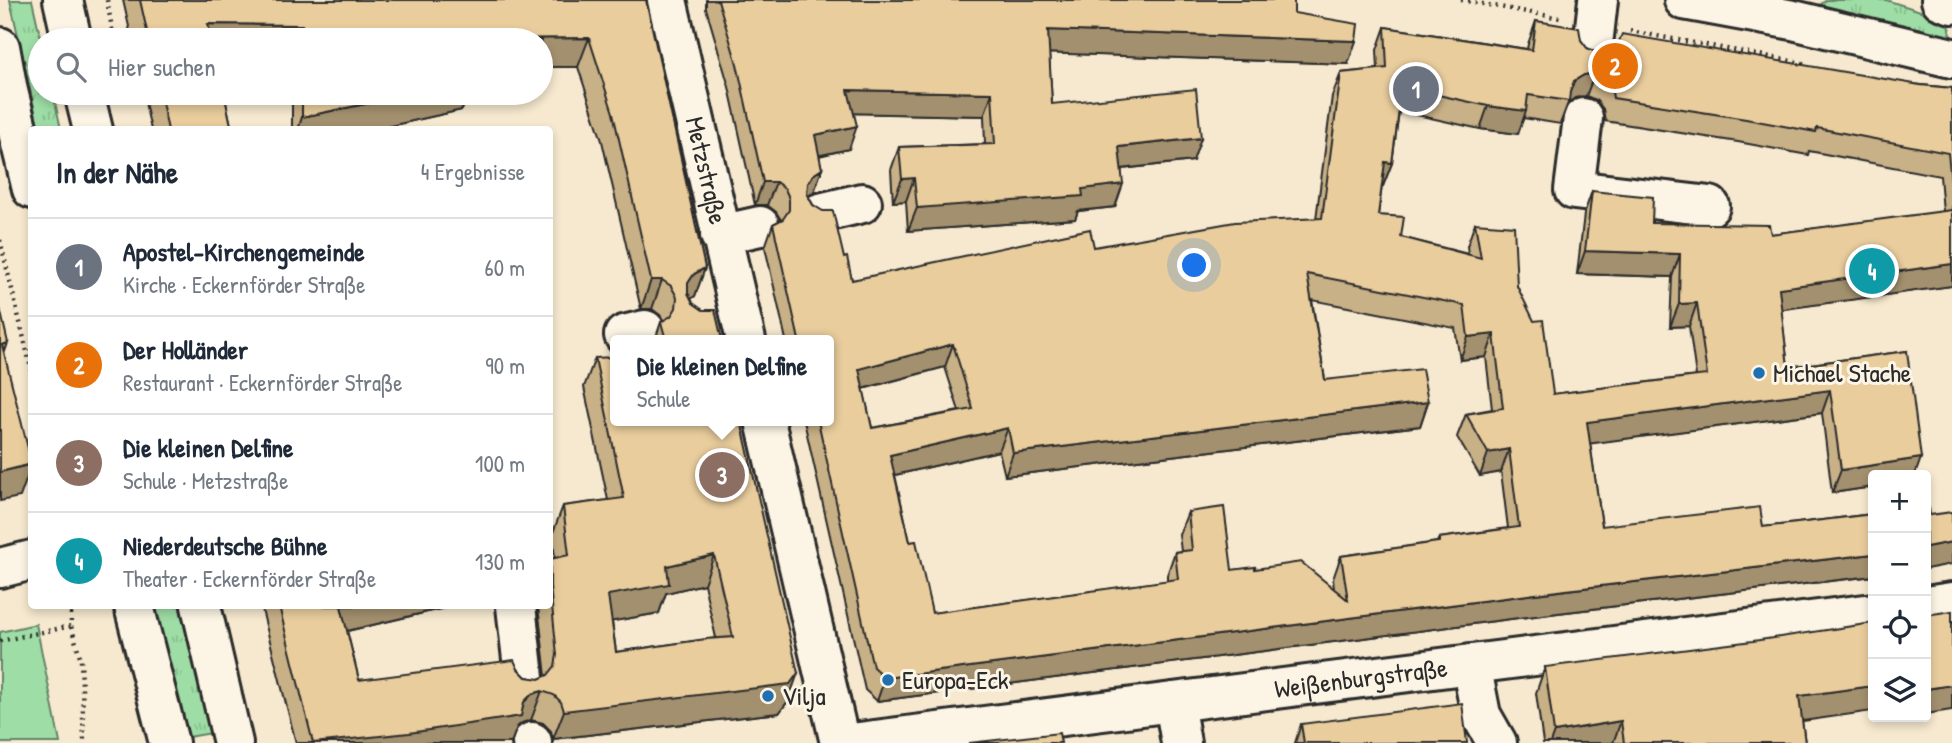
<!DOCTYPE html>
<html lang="de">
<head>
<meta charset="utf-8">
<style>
	:root { --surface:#fff; --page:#f6f6f7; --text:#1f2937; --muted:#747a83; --line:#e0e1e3; --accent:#7c3aed }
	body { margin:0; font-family:"Patrick Hand",sans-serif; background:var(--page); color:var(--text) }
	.controls { position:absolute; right:21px; bottom:21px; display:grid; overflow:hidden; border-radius:7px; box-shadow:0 4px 10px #0003 }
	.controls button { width:63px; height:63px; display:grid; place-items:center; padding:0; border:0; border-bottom:2px solid var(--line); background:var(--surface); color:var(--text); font:35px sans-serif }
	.you { position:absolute; left:1195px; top:266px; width:24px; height:24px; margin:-18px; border:5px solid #fff; border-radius:50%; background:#1a73e8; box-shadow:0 0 0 10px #1a73e833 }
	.badge { display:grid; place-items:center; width:46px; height:46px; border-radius:50%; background:var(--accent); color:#fff; font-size:23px; font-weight:700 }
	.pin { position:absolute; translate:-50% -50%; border:4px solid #fff; box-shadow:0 2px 7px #0006 }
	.popup { position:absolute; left:610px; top:335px; width:224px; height:91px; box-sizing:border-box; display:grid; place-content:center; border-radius:7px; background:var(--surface); filter:drop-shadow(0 2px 5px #0005); font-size:23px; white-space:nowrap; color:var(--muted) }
	.popup b { font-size:26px; color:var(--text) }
	.popup::after { content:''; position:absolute; left:50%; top:100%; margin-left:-14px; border:14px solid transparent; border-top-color:var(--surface) }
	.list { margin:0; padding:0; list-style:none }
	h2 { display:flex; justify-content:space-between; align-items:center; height:91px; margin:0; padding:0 28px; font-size:30px }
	h2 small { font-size:23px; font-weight:400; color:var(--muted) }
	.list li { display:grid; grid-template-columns:46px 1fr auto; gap:21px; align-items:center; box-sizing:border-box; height:98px; padding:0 28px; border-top:2px solid var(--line) }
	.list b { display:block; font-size:26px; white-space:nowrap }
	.list p { margin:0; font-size:23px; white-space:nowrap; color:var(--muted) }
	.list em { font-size:23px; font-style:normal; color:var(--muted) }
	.icon { flex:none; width:38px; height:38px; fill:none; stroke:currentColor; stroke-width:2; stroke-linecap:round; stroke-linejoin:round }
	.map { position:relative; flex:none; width:1952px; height:743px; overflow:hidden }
	.search { position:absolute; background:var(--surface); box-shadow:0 4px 10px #0003; left:28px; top:28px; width:525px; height:77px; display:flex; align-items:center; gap:18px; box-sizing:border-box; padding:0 24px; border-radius:38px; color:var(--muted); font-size:26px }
	.panel { position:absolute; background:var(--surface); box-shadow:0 4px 10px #0003; left:28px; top:126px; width:525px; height:483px; border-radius:7px }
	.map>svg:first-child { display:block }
	.grass { fill:url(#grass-tufts); stroke:#648468; stroke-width:2 }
	.pitch { fill:#9edda5; stroke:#648468; stroke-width:2 }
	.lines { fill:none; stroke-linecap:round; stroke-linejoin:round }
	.minor-casing { stroke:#2b2b2b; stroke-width:44 }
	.major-casing { stroke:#2b2b2b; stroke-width:44 }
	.path { stroke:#2b2b2b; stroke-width:4.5; stroke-dasharray:2 5; stroke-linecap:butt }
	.minor { stroke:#fcf5e5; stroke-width:38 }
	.major { stroke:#fcf5e5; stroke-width:38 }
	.wall { fill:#c8b087; stroke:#2b2b2b; stroke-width:2; fill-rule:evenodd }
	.shaded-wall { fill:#a3906e; stroke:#2b2b2b; stroke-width:2 }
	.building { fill:#e9cd9d; stroke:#2b2b2b; stroke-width:2; fill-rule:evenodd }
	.poi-dot { fill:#1f6fb2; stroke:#fcf5e5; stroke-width:2.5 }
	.labels { text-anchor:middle; stroke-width:6; stroke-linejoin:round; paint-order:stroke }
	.street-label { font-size:26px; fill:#2b2b2b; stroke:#fcf5e5 }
	.poi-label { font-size:26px; fill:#2b2b2b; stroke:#fcf5e5; text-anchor:start }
</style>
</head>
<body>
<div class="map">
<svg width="1952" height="743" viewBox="0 0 1952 743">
	<defs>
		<pattern id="grass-tufts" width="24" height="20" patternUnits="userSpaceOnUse" patternTransform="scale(1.75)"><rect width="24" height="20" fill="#9edda5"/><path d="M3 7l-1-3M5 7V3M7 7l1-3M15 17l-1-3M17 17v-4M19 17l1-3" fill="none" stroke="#88be8e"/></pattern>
	</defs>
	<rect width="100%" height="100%" fill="#f6e9cf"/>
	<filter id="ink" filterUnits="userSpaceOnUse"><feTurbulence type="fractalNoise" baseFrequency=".0143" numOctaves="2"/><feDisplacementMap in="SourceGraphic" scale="14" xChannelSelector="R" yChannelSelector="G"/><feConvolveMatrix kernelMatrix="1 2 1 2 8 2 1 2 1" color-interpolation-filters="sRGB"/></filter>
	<g filter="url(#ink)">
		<g class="grass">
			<path d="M10 0H32L41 40 40 93H53L61 129H39Z"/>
			<path d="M1827 0H1886L1949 20 1951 40 1820 8 1822 3Z"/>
			<path d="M150 606H183L212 733 182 738Z"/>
		</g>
		<path class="pitch" d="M36 624 60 743H0V632Z"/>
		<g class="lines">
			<g class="minor-casing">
				<g id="minor">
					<path id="s1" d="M667 0 746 340"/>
					<path d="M1592 54 1598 0"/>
					<path d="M1583 118 1574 190 1710 206"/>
					<path d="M820 213 862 203"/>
					<path d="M720 235 760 226"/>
					<path d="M624 335 645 330"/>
					<path d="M765 421 840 743"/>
					<path d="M0 568 32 560"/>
					<path d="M516 606 525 686"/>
					<path d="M1926 606 1952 602"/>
					<path d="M1471 664 1481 715 1497 743"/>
					<path d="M1174 702 1181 743"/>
					<path d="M532 742V743"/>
					<path id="s2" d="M851 743 1873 613"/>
				</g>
			</g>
			<g class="major-casing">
				<g id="major">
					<path d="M63 0 72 40"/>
					<path d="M1684 0 1793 20 1952 58"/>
					<path d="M1941 0 1952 4"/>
					<path d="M0 47 8 91 32 189"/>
					<path d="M84 93 93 130"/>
					<path d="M134 606 169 743"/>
					<path d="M201 606 233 743"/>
				</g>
			</g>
			<g class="path">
				<path d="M107 0 114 40"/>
				<path d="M1461 0 1560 18"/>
				<path d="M1630 31 1808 64"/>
				<path d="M0 240 32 372"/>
				<path d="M71 606V626L81 660 84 743"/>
				<path d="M0 641 71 626"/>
			</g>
			<use href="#minor" class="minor"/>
			<use href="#major" class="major"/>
		</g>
		<g class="wall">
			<path d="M123 0H646L705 268 695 296 691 299 693 303 722 340H655L661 322 664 321 660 315 652 309H641L602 141 578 67H541V40H132Z"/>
			<path d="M706 0H1294V13L1348 64 1049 53 1052 104 1193 161 1122 169 1115 207 1078 211 1075 219 908 231 906 201 893 202 891 170 899 147 985 144 984 116 854 113 849 149 819 156 822 169 814 192 808 196 844 258 852 280 1316 219 1332 96 1341 73 1378 69 1377 50 1385 27 1527 49 1528 44 1536 21 1581 40 1587 48 1597 53 1952 88V286L1781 309 1788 367 1907 351 1873 475V487L1832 493 1822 413 1590 443 1602 526 1763 527 1873 514V576L1558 613 877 701 865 690 804 421H829V340H786L765 247 773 224 781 220 776 212 767 205H755L729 87 706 8ZM1586 96 1596 100 1603 109 1605 121 1738 142 1808 155 1809 151 1940 176 1943 212 1771 234 1652 223 1592 191 1584 214 1577 274 1672 277 1670 327 1689 326 1696 376 1553 394 1517 286 1475 223 1467 246 1468 254 1401 237 1378 215 1382 186H1383L1392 163 1399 111 1480 129 1518 134 1523 118 1560 124 1568 103 1575 98ZM1312 300 1455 328 1460 360 1486 357 1492 409 1466 414 1457 437 1480 476 1501 472 1508 528 1439 538 1437 542 1341 556 1333 579 1334 589 1255 569 1232 570 1188 512 1179 535 1181 551 1175 552 1167 575V581L932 613 910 542 895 475 999 451 1005 476 1420 426 1428 402 1325 380ZM945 367 959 411 872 428 863 389Z"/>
			<path d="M143 93H224L232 130H151Z"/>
			<path d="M292 93H468L462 110 372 130H292Z"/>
			<path d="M595 358 741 421 788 701 779 713 553 739 551 731 543 723 531 720 522 723 517 727 511 743H296L261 606H453L347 631 359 680 518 669 526 677 539 679 546 676 538 606H550V559L555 558 552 535 563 506 608 500 584 387ZM704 584 716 638 616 652 612 621 659 613 666 593Z"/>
			<path d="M1545 667 1802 721 1805 743H1543L1536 693Z"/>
			<path d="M1301 724 1467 743H1295Z"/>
		</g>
		<g class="shaded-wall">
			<path d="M208 24 302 25 296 40H202Z"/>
			<path d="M1048 30 1356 41 1348 64 1040 53Z"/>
			<path d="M589 38 578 67H541V40H471L472 39Z"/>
			<path d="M1595 73 1586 96 1575 98 1568 103 1569 101 1567 100 1574 81 1584 75Z"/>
			<path d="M848 90 992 93 984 116 840 113Z"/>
			<path d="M419 93H468L462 110 372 130H298L302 117Z"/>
			<path d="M1488 106 1526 111 1518 134 1480 129Z"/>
			<path d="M857 126 849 149 807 158 815 135Z"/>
			<path d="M1201 138 1193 161 1111 170 1119 147Z"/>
			<path d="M1385 162 1392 163 1383 186 1376 185Z"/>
			<path d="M822 169 814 192 805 198 808 183 813 175Z"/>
			<path d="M914 178 906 201 893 202 902 179Z"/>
			<path d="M763 182H776L767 205H755Z"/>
			<path d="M1123 184 1115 207 1078 211 1075 219 908 231 917 208Z"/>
			<path d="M1585 251 1680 254 1672 277 1577 274Z"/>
			<path d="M1952 264V286L1770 311 1779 288Z"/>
			<path d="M705 268 695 296 684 303 688 283 694 274Z"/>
			<path d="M651 280H662L652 309H641Z"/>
			<path d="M1697 303 1689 326 1670 327 1679 304Z"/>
			<path d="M1494 334 1486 357 1460 360 1468 337Z"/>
			<path d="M8 343 0 366 2 345Z"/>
			<path d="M953 344 945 367 850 392 859 369Z"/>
			<path d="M1830 390 1822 413 1579 445 1587 422Z"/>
			<path d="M1428 402 1420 426 1005 476 1013 453Z"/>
			<path d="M1008 428 999 451 882 478 890 455Z"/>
			<path d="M1509 449 1501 472 1480 476 1488 453Z"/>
			<path d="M1921 458 1915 475H1873V487L1832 493 1841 470Z"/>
			<path d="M32 464 20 497 0 501V472Z"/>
			<path d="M1952 542V564L1926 569V547Z"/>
			<path d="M1873 554V576L1558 613 877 701 885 678 1566 590Z"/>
			<path d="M714 555 704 584 666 593 659 613 598 624 608 595 667 566Z"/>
			<path d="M341 606H453L330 635Z"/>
			<path d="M798 673 788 701 779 713 553 739 564 711Z"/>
			<path d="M1952 685V710L1926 714V689Z"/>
			<path d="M1873 686V711L1789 723 1799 696Z"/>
			<path d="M542 691 531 720 522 723 517 727 511 743H319L524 702 532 694Z"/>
			<path d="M1621 721 1613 743H1550L1554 732Z"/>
		</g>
		<g class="building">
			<path d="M140 0H646L705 268 694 274 688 283V293L693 303 703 310H715L722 340H666L661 322 671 316 676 308 677 297 671 286 662 280H651L613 113 589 38 472 39V40H302V25L208 24 212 40H149Z"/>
			<path d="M718 0H1294V13L1358 24 1356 41 1048 30 1052 104 1196 89 1201 138 1119 147 1123 184 1082 189 1083 196 917 208 914 178 902 179 899 147 995 144 992 93 848 90 857 126 815 135 822 169 813 175 808 183 807 194 813 205 823 211H833L844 258 847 257 852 280 1090 229 1094 247 1235 222 1322 218 1341 73 1387 68 1385 27 1532 50 1536 21 1579 28 1581 40 1587 48 1597 53 1610 51 1618 44 1622 34 1920 85 1952 88V191L1948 153 1817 128 1816 132 1746 119 1613 98 1611 86 1604 77 1595 73 1584 75 1574 81 1570 92 1569 101 1528 95 1526 111 1488 106 1402 87 1392 163 1385 162 1378 215 1404 217 1401 237 1481 258 1475 223 1514 226 1517 286 1534 321 1543 320 1553 394 1707 375 1697 303 1679 304 1680 254 1585 251 1592 191 1653 197 1652 223 1769 225 1771 234 1952 210V264L1779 288 1788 367 1907 351 1921 458 1841 470 1830 390 1587 422 1602 526 1760 507 1763 527 1873 514V554L1566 590 885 678 873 667 818 421H829V340H799L773 224 783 219 789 210V198L785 189 776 182H763L737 64ZM1307 274 1464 305 1468 337 1494 334 1503 408 1466 414 1488 453 1509 449 1519 527 1439 538V542L1341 556 1348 600 1301 562 1255 569V567L1232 570 1224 507 1188 512 1192 550 1175 552 1178 579 932 613 916 541 910 542 890 455 1008 428 1013 453 1428 402 1422 369 1325 380ZM953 344 973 409 872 428 859 369Z"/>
			<path d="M160 93H224L232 130H168Z"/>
			<path d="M302 93H419L302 117Z"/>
			<path d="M0 308 8 343 2 345 32 464 0 472Z"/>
			<path d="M615 357V421H741L798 673 790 684 564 711 561 702 554 695 542 691 532 694 524 702 521 716 409 733 313 743 279 606H342H341L359 680 514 660 518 669 526 677 539 679 548 675 555 666 557 655 550 586V559L569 555 563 506 624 498 595 358ZM714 555 733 637 706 639 616 652 608 595 669 584 667 566Z"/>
			<path d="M1926 508H1929L1930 515 1952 512V542L1926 547Z"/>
			<path d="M1952 611V685L1926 689V615Z"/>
			<path d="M1873 623V686L1799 696 1805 743H1624L1621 721 1554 732 1545 667 1753 641Z"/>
			<path d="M1462 703 1467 743H1304L1301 724Z"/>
			<path d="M1059 733 1061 743H969Z"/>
		</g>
	</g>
	<g class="poi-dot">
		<circle cx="1759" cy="373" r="7"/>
		<circle cx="888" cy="680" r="7"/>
		<circle cx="768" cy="696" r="7"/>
	</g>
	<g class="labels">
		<g class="street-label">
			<text dy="9" stroke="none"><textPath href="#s1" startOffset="175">Metzstraße</textPath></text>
			<text dy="9" stroke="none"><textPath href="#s2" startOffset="514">Weißenburgstraße</textPath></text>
		</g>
		<g class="poi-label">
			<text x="1773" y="382">Michael Stache</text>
			<text x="902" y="689">Europa-Eck</text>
			<text x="782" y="705">Vilja</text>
		</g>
	</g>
</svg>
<div class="controls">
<button>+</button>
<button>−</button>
<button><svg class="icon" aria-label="locate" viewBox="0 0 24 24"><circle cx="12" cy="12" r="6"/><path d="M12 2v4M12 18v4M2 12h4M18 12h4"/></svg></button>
<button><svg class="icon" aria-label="layers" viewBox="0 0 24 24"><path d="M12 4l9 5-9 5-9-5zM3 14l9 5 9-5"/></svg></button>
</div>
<div class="you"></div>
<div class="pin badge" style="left:1416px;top:89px;background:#6b7280">1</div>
<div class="pin badge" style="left:1615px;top:66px;background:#e8710a">2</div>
<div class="pin badge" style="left:722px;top:475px;background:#8d6e63">3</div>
<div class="popup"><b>Die kleinen Delfine</b>Schule</div>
<div class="pin badge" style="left:1872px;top:271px;background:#0f9aa8">4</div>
<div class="search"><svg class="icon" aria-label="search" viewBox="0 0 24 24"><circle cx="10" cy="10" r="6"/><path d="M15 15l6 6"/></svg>Hier suchen</div>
<section class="panel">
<h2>In der Nähe<small>4 Ergebnisse</small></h2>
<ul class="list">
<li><span class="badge" style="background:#6b7280">1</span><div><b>Apostel-Kirchengemeinde</b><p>Kirche · Eckernförder Straße</p></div><em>60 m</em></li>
<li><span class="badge" style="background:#e8710a">2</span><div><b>Der Holländer</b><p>Restaurant · Eckernförder Straße</p></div><em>90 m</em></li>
<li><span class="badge" style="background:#8d6e63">3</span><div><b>Die kleinen Delfine</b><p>Schule · Metzstraße</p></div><em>100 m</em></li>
<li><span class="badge" style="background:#0f9aa8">4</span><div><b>Niederdeutsche Bühne</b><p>Theater · Eckernförder Straße</p></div><em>130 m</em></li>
</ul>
</section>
</div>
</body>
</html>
